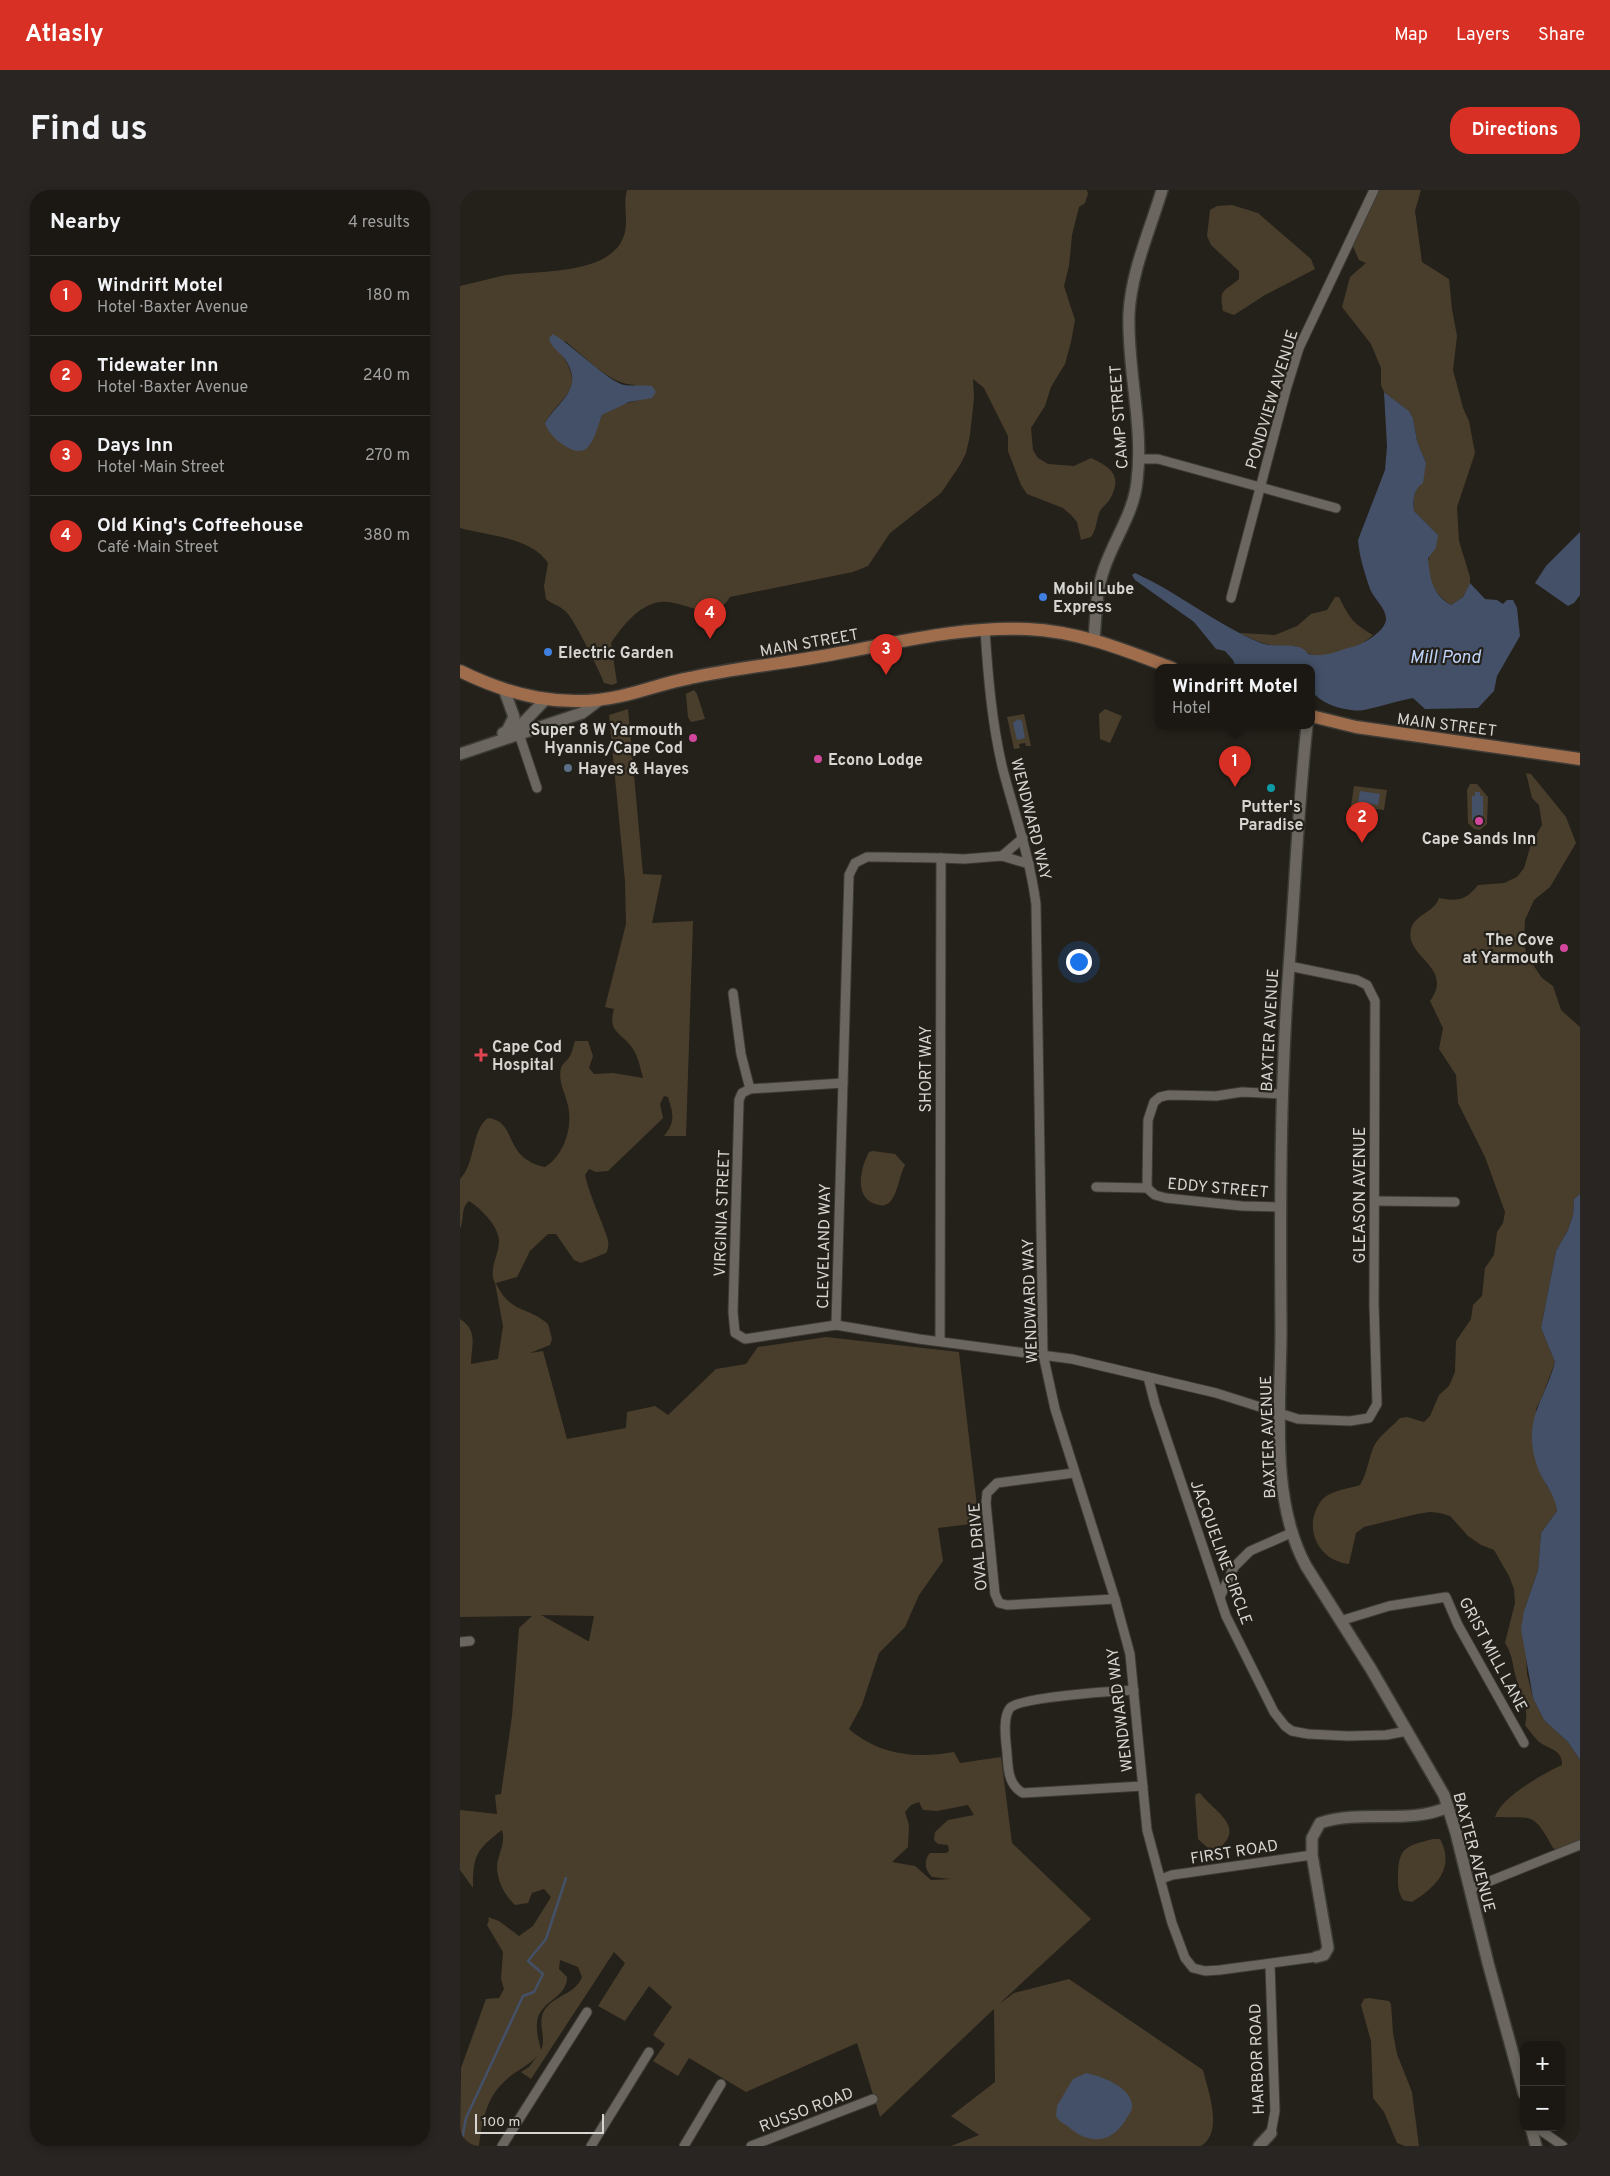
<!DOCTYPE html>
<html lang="en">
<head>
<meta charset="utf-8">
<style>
	:root { --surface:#1b1814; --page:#282522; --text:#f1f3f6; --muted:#a0a0a0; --line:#393734; --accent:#d93025 }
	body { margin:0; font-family:Overpass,sans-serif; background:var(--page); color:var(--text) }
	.controls { position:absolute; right:15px; bottom:15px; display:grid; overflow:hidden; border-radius:10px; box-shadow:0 2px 8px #0003 }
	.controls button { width:45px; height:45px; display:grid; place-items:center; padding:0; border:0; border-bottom:1px solid var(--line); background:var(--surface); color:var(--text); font:25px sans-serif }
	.scale { position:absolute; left:15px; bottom:12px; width:129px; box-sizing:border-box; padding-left:5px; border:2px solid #d7d5d1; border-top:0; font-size:14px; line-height:18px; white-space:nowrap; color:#d7d5d1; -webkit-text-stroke:4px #24201a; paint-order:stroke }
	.you { position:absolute; left:618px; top:771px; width:18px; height:18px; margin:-12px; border:4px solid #fff; border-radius:50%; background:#1a73e8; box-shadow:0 0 0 8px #1a73e833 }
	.badge { display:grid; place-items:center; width:32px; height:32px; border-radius:50%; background:var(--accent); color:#fff; font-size:16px; font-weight:700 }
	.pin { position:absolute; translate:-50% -41px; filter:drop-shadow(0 1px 2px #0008) }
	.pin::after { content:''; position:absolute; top:26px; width:18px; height:15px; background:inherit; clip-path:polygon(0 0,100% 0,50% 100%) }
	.popup { position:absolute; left:695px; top:474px; width:160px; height:65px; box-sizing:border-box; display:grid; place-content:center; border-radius:10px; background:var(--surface); filter:drop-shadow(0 1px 4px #0005); font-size:16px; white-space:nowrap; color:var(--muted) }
	.popup b { font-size:19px; color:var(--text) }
	.popup::after { content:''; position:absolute; left:50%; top:100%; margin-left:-10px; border:10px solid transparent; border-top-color:var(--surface) }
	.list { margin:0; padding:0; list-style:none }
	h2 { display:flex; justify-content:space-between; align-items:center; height:65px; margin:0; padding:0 20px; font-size:21px }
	h2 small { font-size:16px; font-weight:400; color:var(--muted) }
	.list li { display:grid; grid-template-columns:32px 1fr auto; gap:15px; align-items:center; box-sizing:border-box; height:80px; padding:0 20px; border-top:1px solid var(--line) }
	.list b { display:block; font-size:19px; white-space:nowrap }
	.list p { margin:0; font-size:16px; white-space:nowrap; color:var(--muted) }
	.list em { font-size:16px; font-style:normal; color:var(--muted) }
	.map { position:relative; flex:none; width:1120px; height:1956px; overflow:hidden; border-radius:20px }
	header { display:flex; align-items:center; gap:30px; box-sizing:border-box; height:70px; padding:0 25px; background:var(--accent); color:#fff }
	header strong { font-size:24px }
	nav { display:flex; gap:28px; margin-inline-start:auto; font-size:18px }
	.intro { display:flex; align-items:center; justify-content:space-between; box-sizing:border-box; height:120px; padding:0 30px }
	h1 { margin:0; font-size:35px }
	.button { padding:12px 22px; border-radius:20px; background:var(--accent); color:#fff; font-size:18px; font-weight:700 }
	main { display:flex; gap:30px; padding:0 30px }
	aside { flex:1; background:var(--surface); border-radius:20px; box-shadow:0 2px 8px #0003 }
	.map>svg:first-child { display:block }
	.green { fill:#493e2b; fill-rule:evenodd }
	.water { fill:#445067 }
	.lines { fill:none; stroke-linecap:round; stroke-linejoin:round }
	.stream { stroke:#445067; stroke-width:2.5 }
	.street-casing { stroke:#3d3b36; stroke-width:11 }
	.secondary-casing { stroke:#3d3b36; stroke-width:14 }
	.primary-casing { stroke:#3d3b36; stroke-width:15 }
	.street { stroke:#6b6760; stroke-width:9 }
	.secondary { stroke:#6b6760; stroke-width:11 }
	.primary { stroke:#9f6d4c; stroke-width:12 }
	.shop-dot { fill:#3f7fe0; stroke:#24201a; stroke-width:2 }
	.hotel-dot { fill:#d1479c; stroke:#24201a; stroke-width:2 }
	.service-dot { fill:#5c6f8a; stroke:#24201a; stroke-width:2 }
	.culture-dot { fill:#0f9aa8; stroke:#24201a; stroke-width:2 }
	.health-dot { fill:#e0444e; stroke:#24201a; stroke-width:2 }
	.labels { text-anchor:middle; stroke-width:4.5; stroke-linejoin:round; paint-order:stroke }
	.street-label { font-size:16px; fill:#d7d5d1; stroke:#24201a }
	.poi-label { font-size:16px; font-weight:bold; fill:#d7d5d1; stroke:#24201a; text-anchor:start }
	.water-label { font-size:18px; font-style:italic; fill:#bfd4f9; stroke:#24201a }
</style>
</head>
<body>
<header>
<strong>Atlasly</strong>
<nav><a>Map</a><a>Layers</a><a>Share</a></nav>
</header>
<div class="intro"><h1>Find us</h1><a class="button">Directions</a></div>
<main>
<aside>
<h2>Nearby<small>4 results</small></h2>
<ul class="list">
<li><span class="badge">1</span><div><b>Windrift Motel</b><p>Hotel · Baxter Avenue</p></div><em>180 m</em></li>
<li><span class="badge">2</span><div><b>Tidewater Inn</b><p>Hotel · Baxter Avenue</p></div><em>240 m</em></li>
<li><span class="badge">3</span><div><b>Days Inn</b><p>Hotel · Main Street</p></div><em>270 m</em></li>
<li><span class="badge">4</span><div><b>Old King's Coffeehouse</b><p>Café · Main Street</p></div><em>380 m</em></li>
</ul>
</aside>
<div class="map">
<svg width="1120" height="1956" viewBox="0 0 1120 1956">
	<rect width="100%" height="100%" fill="#24201a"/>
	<g class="green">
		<path d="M167 0H627L628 4 625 13 619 17 612 45 609 76 604 96 615 130 611 152 605 174 591 197 585 216 571 238 573 260 578 268 588 274 614 276 631 268C651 277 663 286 650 309 647 314 642 317 640 321 636 330 637 339 631 347L621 350 617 332 611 325 603 318 567 304 561 295 548 261V246L524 198 513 189 514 208 510 245 506 263 500 275 481 303 430 343 408 376 393 382 270 407C251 437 226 409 200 412 178 415 162 437 151 453L157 493 152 495 144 493C142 485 114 430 108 424 102 416 93 415 86 409L84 396 88 373C71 347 28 346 0 338V96C14 93 28 89 41 86 75 79 154 88 165 42 168 28 163 14 167 0ZM105 151C126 167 148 194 175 195L179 210 157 216 142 225 129 256 85 233C103 202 127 201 100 162Z"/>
		<path d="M918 0H961L955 21 962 72 989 89 992 119 997 146 993 180 1003 218 1009 231 1015 263 997 317 999 351 1010 387V393L1003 407 991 415C976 406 963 386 969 367 971 360 975 352 978 345L954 321V306L966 273 957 251 953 228 949 221 924 202 921 195V178L911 154 882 117 890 87 906 73 899 70 892 54Z"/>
		<path d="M772 15 798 23 851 69 855 79 805 105 774 125 763 121C759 98 763 103 779 89V81L751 55 747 46 750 20 757 16Z"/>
		<path d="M875 407H879C890 428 891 432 913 445 901 457 867 471 850 464 845 463 840 459 836 456 811 458 801 453 779 443L815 445 837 436 851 424 867 420Z"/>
		<path d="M234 500 237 504 245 529 231 532 228 527 226 504Z"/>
		<path d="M168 519 183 684 202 685 192 733 233 731 226 946H204C216 931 213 924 208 907L204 906 200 914 203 928 198 933 148 981 136 982 129 979 125 985C130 1007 140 1026 147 1047 149 1053 149 1058 146 1063L121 1073 114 1070 96 1044H88L70 1061 57 1087 36 1093C50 1124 68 1116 88 1134L92 1149 90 1155 70 1163 83 1161 107 1249 166 1238 167 1222 195 1216 208 1225 256 1179 286 1174 298 1157 366 1147 499 1162 519 1333 478 1338 483 1371 459 1405 445 1437 419 1463 402 1515 389 1539C419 1565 456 1569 494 1562L500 1573 541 1567 552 1653 631 1729 539 1814 554 1803 609 1789 743 1880C748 1901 764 1942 741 1956H491L519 1945 491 1926 535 1892 534 1819 420 1927 397 1853 286 1902 229 1868 218 1886 193 1871 205 1854 193 1845 212 1817 189 1796 165 1831 138 1816 165 1773 154 1762 71 1889 61 1882 69 1877 78 1865C70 1875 57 1880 47 1889 26 1907 22 1931 19 1956H0L1 1878 26 1809 39 1808 44 1799 41 1789 43 1762 27 1735 29 1730 28 1727 39 1731 59 1746 73 1736 91 1707 84 1699 72 1703 68 1713 55 1715C45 1706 37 1691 37 1676 38 1664 46 1653 42 1640 16 1660 13 1665 13 1698L0 1680V1620L37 1624 35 1605 41 1604 52 1526 59 1438 72 1426 0 1427V1129C19 1141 11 1156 11 1174L38 1169 43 1136 35 1093C28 1080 39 1065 39 1051 39 1036 20 1018 9 1011 0 1019 5 1028 0 1039V989C16 973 11 940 28 928 58 931 42 968 85 977 105 965 114 934 107 912 104 900 98 891 101 878 102 874 105 873 108 869 112 864 113 857 115 851H128L133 866 129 878 134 884 153 883 183 888C180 877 178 864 170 855 158 841 148 841 154 819L145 817 166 734 165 691 149 525ZM81 1425 134 1426 129 1451H128ZM459 1612 463 1620 477 1621 508 1615 514 1625 488 1630 475 1642 474 1650 478 1654 488 1655 489 1661 486 1663H470C463 1671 465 1680 472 1687L491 1689 471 1690 455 1676 432 1672 448 1657 449 1635 445 1622 451 1615ZM100 1770 118 1777 122 1787C115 1805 93 1805 84 1821 77 1833 87 1849 81 1860 79 1852 76 1842 77 1833 78 1811 107 1809 107 1787L99 1779Z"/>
		<path d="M645 519 662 526 650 553 640 549 639 524Z"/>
		<path d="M564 524 571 556H566L565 553 559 554 560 558 554 559 547 527Z"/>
		<path d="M1066 583 1071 584 1106 627 1116 653 1090 697 1074 710 1065 730 1064 756 1069 769 1082 788 1093 796 1101 820 1120 837V1004L1114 1009 1113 1025 1108 1040 1096 1061 1081 1138 1095 1172 1082 1207 1076 1219 1086 1295 1096 1308 1097 1321 1081 1343 1078 1380 1064 1421 1067 1484 1073 1508 1084 1530 1108 1552 1120 1570V1650L1096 1660 1093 1658C1073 1622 1074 1628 1035 1627 1040 1608 1084 1583 1102 1575 1103 1559 1087 1559 1078 1551 1073 1546 1069 1540 1065 1535 1070 1516 1059 1502 1055 1484 1052 1471 1052 1464 1045 1453L1055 1413 1054 1399 1049 1386 1034 1360 1021 1355 1008 1346 990 1326 980 1323 970 1322 957 1324 904 1337 896 1343 889 1374C858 1371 842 1337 861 1311 870 1300 888 1299 900 1295 908 1282 908 1268 915 1254 921 1244 932 1237 940 1228L947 1227 964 1232 970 1226 979 1205 989 1196 995 1182 996 1151 1011 1129 1013 1115 1022 1106 1025 1078 1034 1065 1037 1042 1043 1033 1045 1022 1025 967 998 913 996 885 979 859 983 838 970 811C995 776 944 768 951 739 955 724 974 723 979 708 998 712 1006 710 1018 695L1044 693 1057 687 1064 678 1071 654 1082 635 1079 615 1072 608Z"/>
		<path d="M1010 594H1017L1028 607 1027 634 1020 640 1014 639 1008 633 1007 600Z"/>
		<path d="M894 596 927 600 924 620 891 616Z"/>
		<path d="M413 961 435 964 445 975C439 986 438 1003 430 1012 427 1015 423 1016 419 1015 393 1010 400 979 409 962Z"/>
		<path d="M740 1603C754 1622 788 1637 757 1660L749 1659 738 1649 735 1607 736 1604Z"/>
		<path d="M973 1649H980C996 1678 975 1698 952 1712L943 1710C938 1702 938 1696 938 1687 938 1657 946 1656 973 1649Z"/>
		<path d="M909 1808 929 1811 931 1814 933 1843 937 1864 952 1902 959 1956H945L937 1953 924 1922 913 1908 911 1851 901 1815 904 1809Z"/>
	</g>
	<g class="water">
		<path d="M93 144C111 154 149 192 164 195 173 196 183 195 192 196L196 202 192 208 169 212 142 225C138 235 135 250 127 258 115 269 88 246 85 233 99 210 125 199 105 169 100 162 91 158 89 148Z"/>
		<path d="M924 202 949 221 953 228 957 251 966 273 963 293C953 300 953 310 954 321L978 345 976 358 968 368C970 389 972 404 991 415L1003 407 1010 393 1025 409 1037 410 1043 414 1047 410H1053L1057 418 1060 446 1037 486 1034 501 1018 518 965 519 953 508C936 511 920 517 904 520 889 523 855 513 851 498 850 492 851 484 851 478H776L773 470 765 461 756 459 734 432 675 390 672 385 675 383C719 403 757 435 801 453 816 459 839 450 848 464 865 468 876 461 892 457 902 455 926 441 926 429 926 418 914 409 910 399 905 384 899 366 898 350L925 280 927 256Z"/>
		<path d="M1120 342V405L1114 413 1108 416 1075 393 1086 376Z"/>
		<path d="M558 529 562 531 565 548 557 550 553 533Z"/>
		<path d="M900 601 920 604 918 615 898 612Z"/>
		<path d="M1015 602H1020V606H1023V630H1012V606H1015Z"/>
		<path d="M1120 1004V1570L1108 1552 1084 1530 1073 1508 1061 1439 1064 1421 1078 1380 1081 1343 1097 1321C1095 1303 1083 1293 1077 1276 1062 1229 1084 1213 1095 1172L1081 1138 1096 1061 1108 1040 1113 1025 1114 1009Z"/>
		<path d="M626 1883C641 1886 669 1896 672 1914 673 1921 668 1925 665 1931 651 1953 630 1955 610 1938 605 1934 599 1932 596 1926L597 1916 613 1889Z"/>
	</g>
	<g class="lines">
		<path class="stream" d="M1 1956 6 1928 63 1806 74 1802 83 1784 68 1771 86 1749 106 1688"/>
		<g class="street-casing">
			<g id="street">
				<path d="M678 269H698L876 318"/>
				<path d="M771 408 826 200 839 158 914 0"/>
				<path d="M525 440C528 486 532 535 543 580 555 625 570 668 576 714L583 1164 595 1219 655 1409 670 1464 687 1640 712 1733 725 1768 733 1778 745 1781 760 1780 856 1767"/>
				<path d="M59 544 77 598"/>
				<path d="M542 666 563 648"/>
				<path d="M481 668 416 667H407L395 673 389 685 376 1135 459 1149 612 1169 756 1203 838 1229 890 1231 909 1228 917 1214 914 1114 915 811 907 795 897 790 829 776"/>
				<path d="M273 803 281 864 290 899"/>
				<path d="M636 997 687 998 695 1005 706 1008 782 1016 821 1017"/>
				<path d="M687 998 688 930 694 912 700 907 709 905 756 906 782 902 822 904"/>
				<path d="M915 1011 995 1012"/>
				<path d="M376 1135 285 1149 275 1143 273 1122 279 910 282 903 290 899 383 893"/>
				<path d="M480 1151 481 668 504 669 542 666 569 674"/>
				<path d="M688 1187 695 1214 766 1426 814 1522 825 1536 832 1541 848 1544 888 1546 926 1545 947 1541"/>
				<path d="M614 1283 537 1293 527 1303 526 1313 535 1404 539 1413 547 1415 655 1409"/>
				<path d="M760 1407 774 1377 790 1361 831 1343"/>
				<path d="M880 1431 929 1416 986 1407 998 1435 1064 1553"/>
				<path d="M0 1452 10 1451"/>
				<path d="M674 1500C655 1501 560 1507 550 1518 542 1528 546 1551 547 1563 548 1578 548 1595 563 1603L683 1596"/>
				<path d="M701 1689 712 1685 852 1665"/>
				<path d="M1010 1699 1120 1655"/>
				<path d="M810 1775 815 1921 811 1943"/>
				<path d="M1076 1937 1103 1956"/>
				<path d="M42 1956 127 1822"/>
				<path d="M131 1956 189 1862"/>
				<path d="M224 1956 261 1894"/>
				<path d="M291 1956 413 1909"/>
			</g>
		</g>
		<g class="secondary-casing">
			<g id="secondary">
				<path d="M634 450C636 427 636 401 644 379 654 349 674 323 677 291 684 235 667 180 669 124 671 82 690 40 702 0"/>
				<path d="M45 502 54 527 47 541"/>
				<path d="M847 536C838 616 835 697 829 777 820 897 820 1018 821 1138 821 1214 809 1308 846 1376L911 1479 984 1605 996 1643 1028 1773 1064 1904"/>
				<path d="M43 543 61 535 85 510"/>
				<path d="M0 564 122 523 138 511"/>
				<path d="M856 1767 864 1765 868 1758 852 1665V1648L860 1633C901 1619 949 1635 988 1617"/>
				<path d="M1071 1937 1076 1956"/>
				<path d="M799 1956 811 1943"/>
			</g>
		</g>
		<g class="primary-casing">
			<g id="primary">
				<path d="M0 481C51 506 104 519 161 506 184 501 207 492 230 488 279 477 330 473 379 463 440 452 504 436 567 439 618 441 665 460 712 478"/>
				<path d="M851 526 896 537 1120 569"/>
			</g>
		</g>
		<use href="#street" class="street"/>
		<use href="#secondary" class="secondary"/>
		<use href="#primary" class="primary"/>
	</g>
	<g class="shop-dot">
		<circle cx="583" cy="407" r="5"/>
		<circle cx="88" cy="462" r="5"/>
	</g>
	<g class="hotel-dot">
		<circle cx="233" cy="548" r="5"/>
		<circle cx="358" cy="569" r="5"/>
		<circle cx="1019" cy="631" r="5"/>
		<circle cx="1104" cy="758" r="5"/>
	</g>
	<circle class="service-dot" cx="108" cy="578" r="5"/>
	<circle class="culture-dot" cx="811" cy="598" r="5"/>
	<path class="health-dot" d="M18.5 857.5h5v5h5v5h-5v5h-5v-5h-5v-5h5z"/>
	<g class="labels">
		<g class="street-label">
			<text transform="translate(811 209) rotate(-73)" y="6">PONDVIEW AVENUE</text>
			<text transform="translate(658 227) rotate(-94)" y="6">CAMP STREET</text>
			<text transform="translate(349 452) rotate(-10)" y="6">MAIN STREET</text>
			<text transform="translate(987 534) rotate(7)" y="6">MAIN STREET</text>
			<text transform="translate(572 629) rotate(76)" y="6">WENDWARD WAY</text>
			<text transform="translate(809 840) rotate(-87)" y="6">BAXTER AVENUE</text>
			<text transform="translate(465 879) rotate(-90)" y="6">SHORT WAY</text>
			<text transform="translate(758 997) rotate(5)" y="6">EDDY STREET</text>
			<text transform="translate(899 1005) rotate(-90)" y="6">GLEASON AVENUE</text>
			<text transform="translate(261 1023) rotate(-88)" y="6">VIRGINIA STREET</text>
			<text transform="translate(363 1056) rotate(-89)" y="6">CLEVELAND WAY</text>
			<text transform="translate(569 1111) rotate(-92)" y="6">WENDWARD WAY</text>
			<text transform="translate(807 1247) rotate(-92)" y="6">BAXTER AVENUE</text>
			<text transform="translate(517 1357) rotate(-95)" y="6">OVAL DRIVE</text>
			<text transform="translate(762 1362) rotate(70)" y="6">JACQUELINE CIRCLE</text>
			<text transform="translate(1034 1464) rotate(62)" y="6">GRIST MILL LANE</text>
			<text transform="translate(659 1520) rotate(-97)" y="6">WENDWARD WAY</text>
			<text transform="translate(774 1661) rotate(-9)" y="6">FIRST ROAD</text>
			<text transform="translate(1015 1662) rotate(75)" y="6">BAXTER AVENUE</text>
			<text transform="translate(796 1869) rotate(-92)" y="6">HARBOR ROAD</text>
			<text transform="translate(346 1919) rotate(-21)" y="6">RUSSO ROAD</text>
		</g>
		<g class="poi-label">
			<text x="593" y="404">Mobil Lube<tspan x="593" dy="18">Express</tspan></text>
			<text x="98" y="468">Electric Garden</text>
			<text x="223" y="545" text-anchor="end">Super 8 W Yarmouth<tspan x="223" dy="18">Hyannis/Cape Cod</tspan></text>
			<text x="368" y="575">Econo Lodge</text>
			<text x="118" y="584">Hayes &amp; Hayes</text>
			<text x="811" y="622" text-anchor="middle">Putter's<tspan x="811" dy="18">Paradise</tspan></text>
			<text x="1019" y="654" text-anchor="middle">Cape Sands Inn</text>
			<text x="1094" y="755" text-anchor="end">The Cove<tspan x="1094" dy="18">at Yarmouth</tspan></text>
			<text x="32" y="862">Cape Cod<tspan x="32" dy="18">Hospital</tspan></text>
		</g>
		<g class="water-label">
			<text x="985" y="473">Mill Pond</text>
		</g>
	</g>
</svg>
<div class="controls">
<button>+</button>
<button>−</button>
</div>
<div class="scale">100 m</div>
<div class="you"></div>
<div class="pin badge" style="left:775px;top:597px">1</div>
<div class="popup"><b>Windrift Motel</b>Hotel</div>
<div class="pin badge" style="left:902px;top:653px">2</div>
<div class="pin badge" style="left:426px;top:485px">3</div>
<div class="pin badge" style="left:250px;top:449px">4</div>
</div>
</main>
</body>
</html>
